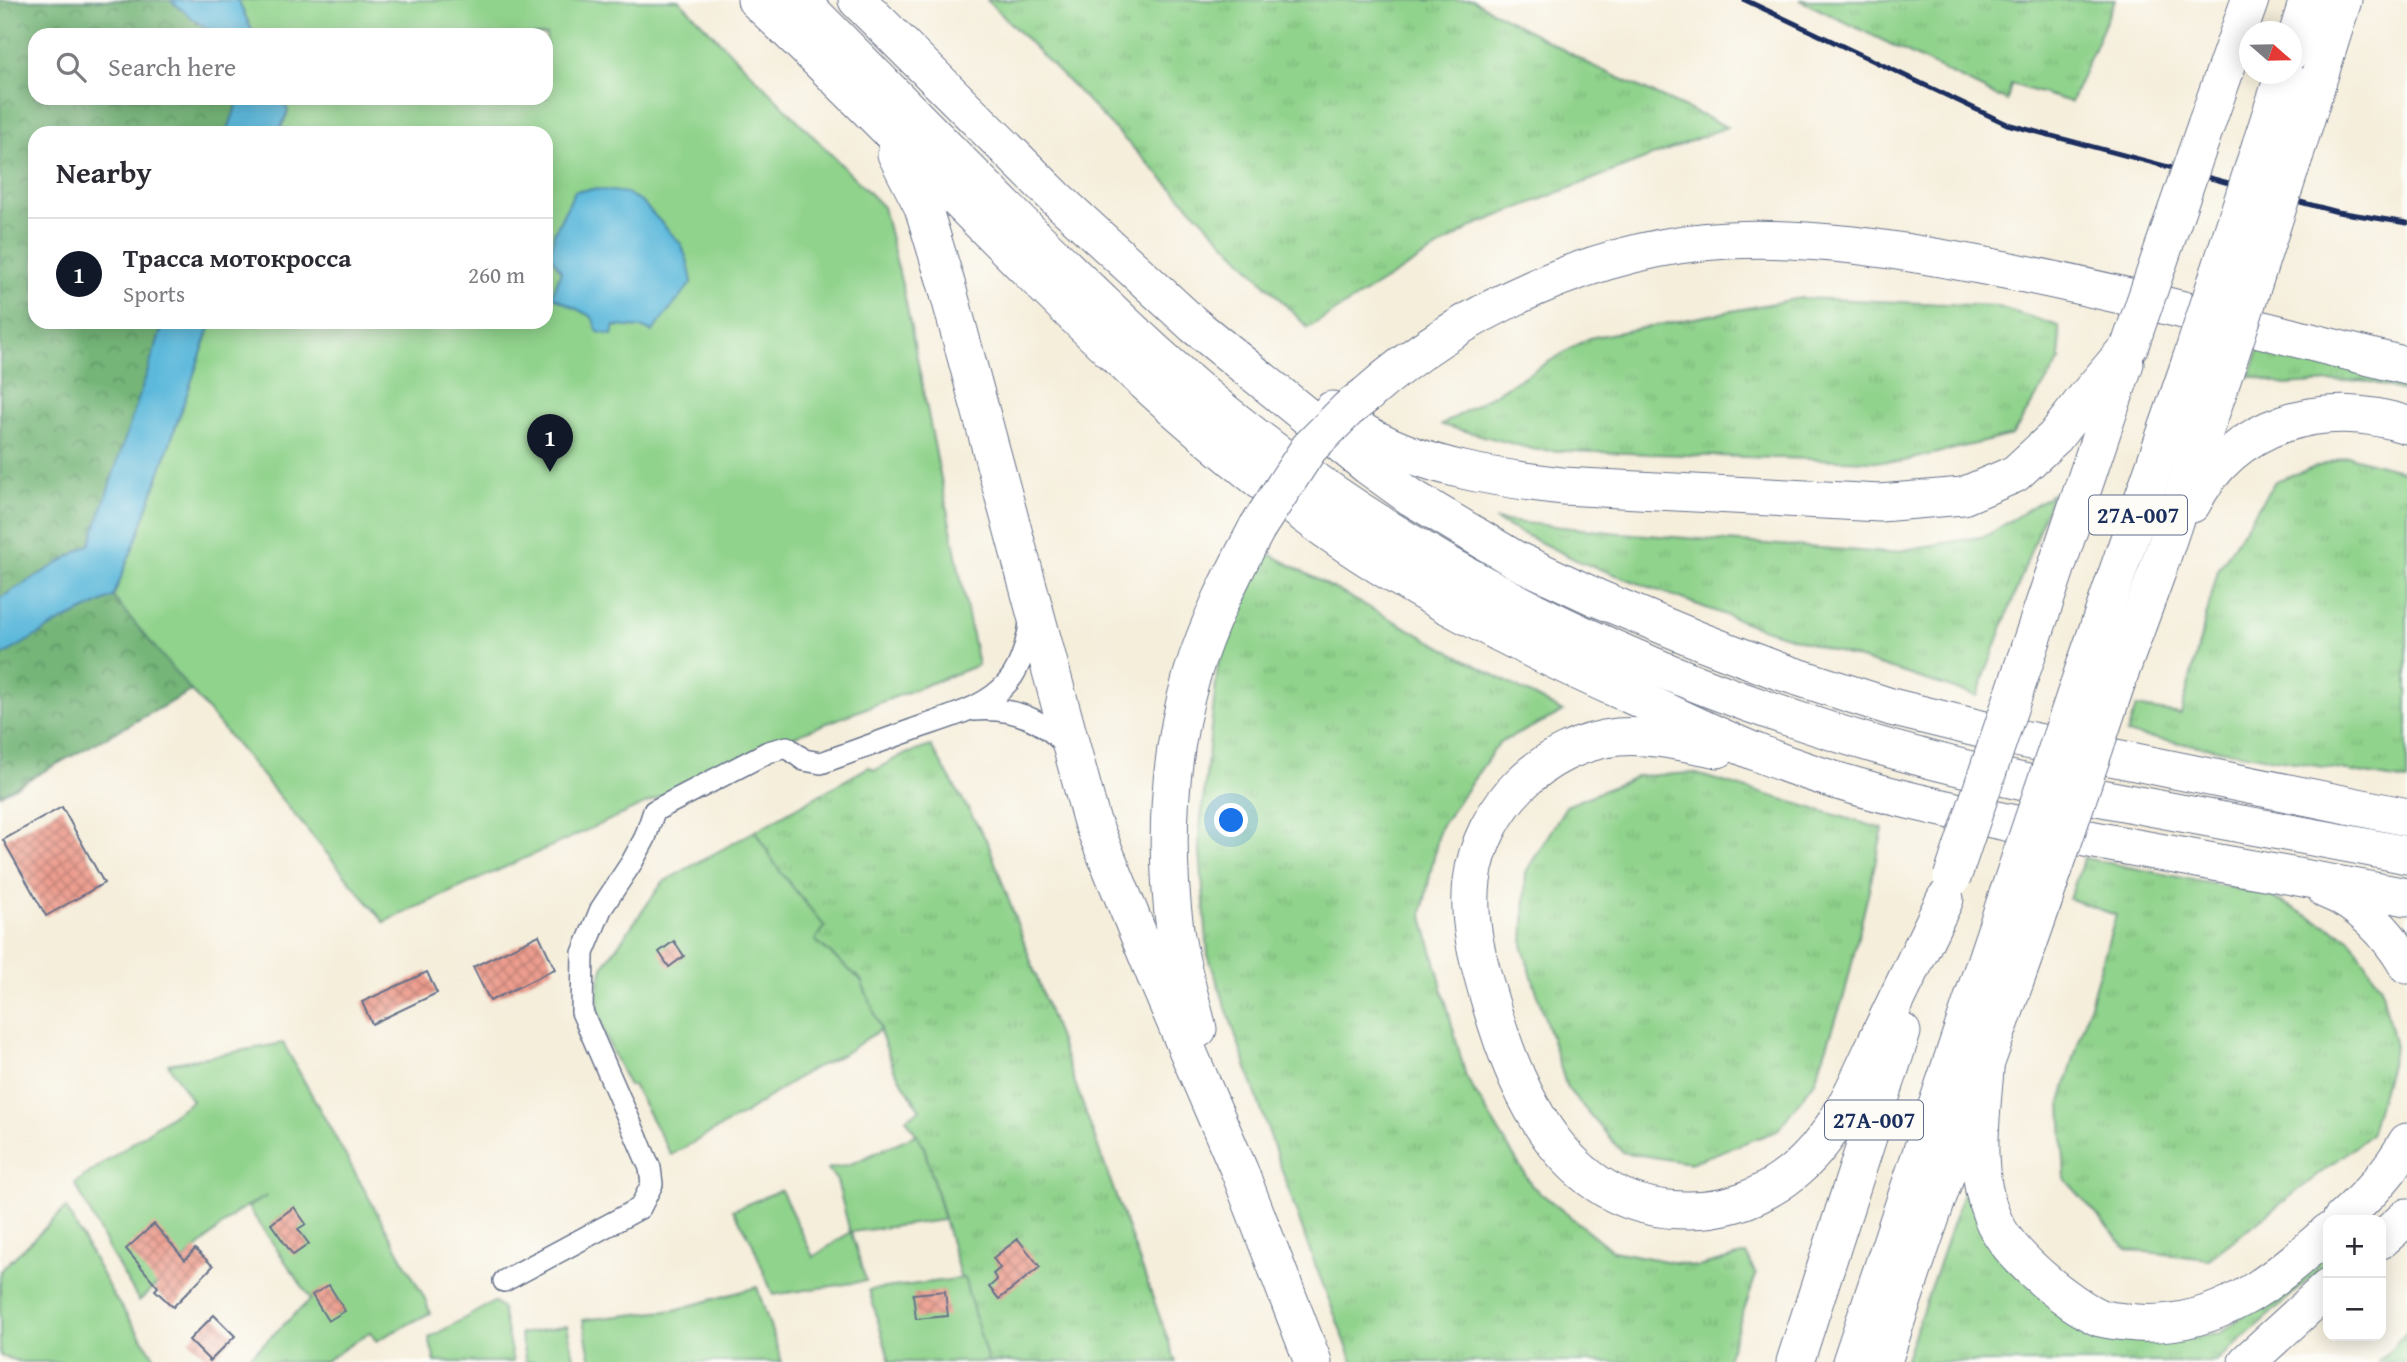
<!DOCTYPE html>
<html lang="en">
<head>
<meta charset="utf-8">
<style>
	:root { --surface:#fff; --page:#f2f2f3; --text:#2b2b33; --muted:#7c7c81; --line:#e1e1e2; --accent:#111827 }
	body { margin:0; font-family:"Gentium Book Plus",serif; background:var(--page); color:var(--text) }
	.controls { position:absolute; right:21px; bottom:21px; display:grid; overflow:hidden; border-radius:14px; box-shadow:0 4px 18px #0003 }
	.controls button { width:63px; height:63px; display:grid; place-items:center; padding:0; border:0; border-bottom:2px solid var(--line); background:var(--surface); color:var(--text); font:35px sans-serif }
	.compass { position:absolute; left:2239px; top:21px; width:63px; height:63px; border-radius:50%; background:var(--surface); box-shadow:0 4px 18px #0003; rotate:110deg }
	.you { position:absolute; left:1232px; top:821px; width:24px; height:24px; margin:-18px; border:5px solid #fff; border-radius:50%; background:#1a73e8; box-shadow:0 0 0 10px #1a73e833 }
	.badge { display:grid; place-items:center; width:46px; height:46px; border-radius:50%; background:var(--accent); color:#fff; font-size:23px; font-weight:700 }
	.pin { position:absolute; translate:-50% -58px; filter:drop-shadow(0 2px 4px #0008) }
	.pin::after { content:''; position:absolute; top:37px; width:24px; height:21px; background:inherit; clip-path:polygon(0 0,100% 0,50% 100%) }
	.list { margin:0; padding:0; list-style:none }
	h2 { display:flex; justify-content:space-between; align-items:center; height:91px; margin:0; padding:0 28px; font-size:30px }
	h2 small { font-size:23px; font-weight:400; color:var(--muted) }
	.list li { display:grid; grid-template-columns:46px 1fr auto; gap:21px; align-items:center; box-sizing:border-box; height:112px; padding:0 28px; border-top:2px solid var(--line) }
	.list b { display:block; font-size:26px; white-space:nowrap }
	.list p { margin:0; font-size:23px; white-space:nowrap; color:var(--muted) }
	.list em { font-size:23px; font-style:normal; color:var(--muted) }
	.icon { flex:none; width:38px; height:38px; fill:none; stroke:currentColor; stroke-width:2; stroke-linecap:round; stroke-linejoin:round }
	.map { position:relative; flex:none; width:2407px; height:1362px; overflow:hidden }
	.search { position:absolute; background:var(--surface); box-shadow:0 4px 18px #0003; left:28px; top:28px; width:525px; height:77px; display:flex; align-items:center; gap:18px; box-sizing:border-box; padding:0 24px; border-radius:21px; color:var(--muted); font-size:26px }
	.panel { position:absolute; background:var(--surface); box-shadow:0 4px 18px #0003; left:28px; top:126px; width:525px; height:203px; border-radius:21px }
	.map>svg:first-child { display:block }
	.grass { fill:url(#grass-tufts); stroke:#568175; stroke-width:2 }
	.forest { fill:url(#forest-crowns); stroke:#48726b; stroke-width:2 }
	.garden { fill:#90d38c; stroke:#568175; stroke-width:2 }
	.water { fill:#5db9db; stroke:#3c749c; stroke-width:2 }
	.building { fill:url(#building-cross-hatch) }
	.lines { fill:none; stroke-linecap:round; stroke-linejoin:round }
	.street-casing { stroke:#67728a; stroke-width:24 }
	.highway-casing { stroke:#67728a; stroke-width:39 }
	.street { stroke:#fff; stroke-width:21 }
	.highway { stroke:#fff; stroke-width:37 }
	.rail { stroke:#1b2f5e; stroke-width:5 }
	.highway-bridge-casing { stroke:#67728a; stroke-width:39; stroke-linecap:butt }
	.highway-bridge { stroke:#fff; stroke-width:37 }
	.labels { text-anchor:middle; stroke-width:5; stroke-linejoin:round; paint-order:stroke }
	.shield { fill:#fdfcf7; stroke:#5f6c8c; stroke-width:2 }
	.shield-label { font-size:23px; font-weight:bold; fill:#1b2f5e }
</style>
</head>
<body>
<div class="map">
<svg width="2407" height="1362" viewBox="0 0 2407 1362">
	<defs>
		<pattern id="grass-tufts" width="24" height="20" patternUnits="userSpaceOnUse" patternTransform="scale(1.75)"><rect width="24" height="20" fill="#90d38c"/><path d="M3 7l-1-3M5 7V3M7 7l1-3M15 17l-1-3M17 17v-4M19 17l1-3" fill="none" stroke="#7cb57b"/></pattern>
		<pattern id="forest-crowns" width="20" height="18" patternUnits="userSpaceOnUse" patternTransform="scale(1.75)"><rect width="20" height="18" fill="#74b578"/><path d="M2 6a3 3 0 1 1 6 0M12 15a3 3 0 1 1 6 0" fill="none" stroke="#5e9466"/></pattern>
		<pattern id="building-cross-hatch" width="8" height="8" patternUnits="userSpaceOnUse" patternTransform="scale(1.75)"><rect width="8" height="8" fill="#ec9d8e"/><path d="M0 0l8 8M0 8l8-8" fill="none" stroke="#be8077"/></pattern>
	</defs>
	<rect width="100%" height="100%" fill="#fdfcf7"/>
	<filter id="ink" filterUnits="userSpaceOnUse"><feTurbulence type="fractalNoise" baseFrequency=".0143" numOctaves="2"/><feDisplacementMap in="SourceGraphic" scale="14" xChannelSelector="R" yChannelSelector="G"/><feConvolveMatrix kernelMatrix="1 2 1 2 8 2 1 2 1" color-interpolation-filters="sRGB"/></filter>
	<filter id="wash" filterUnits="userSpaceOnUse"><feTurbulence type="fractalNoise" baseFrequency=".00686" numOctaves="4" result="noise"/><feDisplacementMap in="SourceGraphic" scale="28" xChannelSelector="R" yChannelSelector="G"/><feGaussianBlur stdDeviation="1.57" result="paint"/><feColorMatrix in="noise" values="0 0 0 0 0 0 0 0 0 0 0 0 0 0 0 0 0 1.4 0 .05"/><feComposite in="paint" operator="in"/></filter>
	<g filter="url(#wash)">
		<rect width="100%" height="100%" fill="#f5eedb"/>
		<g class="grass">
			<path d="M987 0H1473L1593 66 1727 127 1475 225 1308 328 1063 76Z"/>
			<path d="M1800 0H2115L2071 102 2011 84 2007 101Z"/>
			<path d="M1801 298 1995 306 2059 326 2060 360 2012 435 1900 462 1536 450 1442 425 1589 338Z"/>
			<path d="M2261 343 2407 381V392L2363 380 2285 385 2250 376Z"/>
			<path d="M2348 456 2407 472V781L2127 734 2136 707 2181 714 2218 570 2275 481Z"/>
			<path d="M2052 494 1977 696 1761 628 1578 561 1495 520 1620 533 1887 553 1986 536Z"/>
			<path d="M1266 552 1563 712 1499 743 1440 828 1422 913 1466 1077 1532 1186 1613 1251 1698 1267 1746 1254 1756 1275 1726 1362H1353L1308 1246 1208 955 1199 838 1218 665Z"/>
			<path d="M931 746 988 843 1176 1362H988L964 1279H961L924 1147 906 1118 920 1110 894 1069 861 980 815 940 778 869 755 831 869 767 875 770 900 756Z"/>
			<path d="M1693 773 1883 829 1845 993 1815 1081 1777 1131 1690 1163 1622 1152 1567 1088 1523 948 1526 872 1566 806 1638 776Z"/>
			<path d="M2084 858 2268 895 2350 938 2381 987 2395 1047 2370 1135 2209 1259 2128 1250 2065 1179 2061 1102 2116 915 2069 899Z"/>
			<path d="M1964 1190 1995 1254 2165 1341 2219 1334 2328 1252V1262L2216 1362H1905Z"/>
			<path d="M2407 1332V1362H2378Z"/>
		</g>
		<path class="forest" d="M0 0H278L307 35H35V98H359L360 133H35V322H287L206 683 0 795Z"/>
		<g class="garden">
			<path d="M238 0H679L883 207 904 293 978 665 804 732 384 922 113 597 138 535 212 322H546V133H279L288 111 282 98H546V35H254Z"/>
			<path d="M755 831 778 869 825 927 815 940 861 980 881 1029 842 1055 806 1072 744 1114 671 1155 633 1085 629 1086C609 1044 587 1012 604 965L663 882Z"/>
			<path d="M283 1043 425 1299 430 1313 376 1341 370 1332 324 1362H244L311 1299 248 1207 267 1196 238 1211 139 1301 109 1250 75 1183 192 1101 168 1064Z"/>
			<path d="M917 1134 924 1147 944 1220 851 1232 866 1281 773 1295 751 1240 733 1210 781 1190 813 1257 850 1232 837 1181 828 1169 851 1164Z"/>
			<path d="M66 1208 113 1295 158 1362H21L0 1356V1271Z"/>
			<path d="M964 1278 988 1362H890L869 1290Z"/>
			<path d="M757 1287 782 1362H591L583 1320 675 1310Z"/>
			<path d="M494 1302 502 1309 513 1362H435L429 1338Z"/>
			<path d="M567 1326 575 1362H526L520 1334Z"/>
		</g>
		<g class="water">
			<path d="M170 0H238L254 35H219L198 23Z"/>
			<path d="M239 98H282L288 111 279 133H227Z"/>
			<path d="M594 189 627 193 644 204 681 244 688 262 692 282 652 332 643 328 614 326 612 335 598 332 592 317 552 296 561 271 551 256 554 233 575 191Z"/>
			<path d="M164 322H212L138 535 113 597 62 621 0 657V598L90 544Z"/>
		</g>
		<g id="blocks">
			<g class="building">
				<path d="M62 807 104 883 46 916 3 840Z"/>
				<path d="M539 935 555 969 490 1001 473 967Z"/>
				<path d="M674 941 684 956 669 967 659 952Z"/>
				<path d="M427 972 437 993 372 1024 362 1002Z"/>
				<path d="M294 1207 306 1224 298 1229 309 1244 293 1255 271 1224Z"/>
				<path d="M154 1224 185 1260 195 1249 213 1266 173 1307 155 1290 158 1287 126 1249Z"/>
				<path d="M1018 1239 1040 1267 999 1299 989 1287 997 1280 993 1274 1000 1268 993 1258Z"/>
				<path d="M329 1285 345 1311 328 1321 312 1295Z"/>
				<path d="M945 1291 948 1316 916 1319 913 1294Z"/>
				<path d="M214 1315 235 1336 210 1361 189 1340Z"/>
			</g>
		</g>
	</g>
	<g filter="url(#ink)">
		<use href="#blocks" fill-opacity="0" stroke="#67728a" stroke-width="2"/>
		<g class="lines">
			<g class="street-casing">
				<g id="street">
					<path d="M974 710C1010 707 1042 718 1066 746"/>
					<path d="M504 1281 640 1208 652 1184 650 1168 582 1012 583 953 601 909 632 862 645 838 654 811 768 752 787 747 804 760 821 763C851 752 882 741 912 730 944 718 986 709 1008 682 1022 666 1029 636 1031 616"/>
				</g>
			</g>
			<g class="highway-casing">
				<g id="highway">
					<path d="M756 0C940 172 1104 367 1308 517 1405 589 1521 646 1630 695 1675 715 1718 737 1763 755 1810 774 1862 789 1912 801 2075 840 2242 866 2407 897"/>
					<path d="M800 0C893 93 984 188 1079 280 1133 332 1187 384 1247 430 1471 606 1750 724 2028 783 2154 810 2281 830 2407 855"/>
					<path d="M857 0 1056 198 1194 325 1368 466 1411 497 1516 560 1597 598 1703 642 1776 670 1891 707 2017 738 2407 817"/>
					<path d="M2292 51 2308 0"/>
					<path d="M2206 125 2250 0"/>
					<path d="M2261 144 2284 74"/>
					<path d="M896 154 923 207 946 283 1091 819 1156 977 1239 1170 1313 1362"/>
					<path d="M2295 154 2343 0"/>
					<path d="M1366 395C1461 310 1600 246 1728 240 1812 236 1892 249 1974 264 2120 291 2263 331 2407 366"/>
					<path d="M1332 410C1344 418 1355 428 1368 435 1427 468 1496 478 1563 486L1880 503 1963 496 2015 474 2055 437 2087 396 2130 345"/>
					<path d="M2192 504C2233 423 2324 397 2407 425"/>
					<path d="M2029 649 2125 363"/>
					<path d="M2084 669 2191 360"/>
					<path d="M2117 681 2157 572 2226 368"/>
					<path d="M1718 749C1686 743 1651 734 1618 737 1543 745 1481 807 1472 881 1467 922 1478 960 1489 998 1517 1098 1568 1211 1688 1210 1728 1210 1761 1198 1792 1173 1836 1139 1857 1082 1880 1034 1902 989 1923 944 1945 899"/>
					<path d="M2326 890C2360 903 2389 934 2407 965"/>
					<path d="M1198 1029C1190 996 1180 964 1175 930 1164 846 1168 757 1192 675 1207 624 1232 576 1257 528"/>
					<path d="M1985 1070C1981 1120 1973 1170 1992 1217 2003 1244 2029 1268 2051 1286 2065 1297 2083 1311 2100 1318 2111 1321 2125 1322 2137 1323 2216 1328 2273 1283 2328 1232"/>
					<path d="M2341 1220C2367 1196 2390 1173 2407 1142"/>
					<path d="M2381 1240 2407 1217"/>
					<path d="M1795 1362 1902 1032"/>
					<path d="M1851 1362 2008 894"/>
					<path d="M1883 1362C1931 1208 1989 1058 2042 905"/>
					<path d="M2247 1362 2328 1288"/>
				</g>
			</g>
			<use href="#street" class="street"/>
			<use href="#highway" class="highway"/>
			<path class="rail" d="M1745 0 2007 124 2338 212 2407 223"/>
			<g class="highway-bridge-casing">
				<g id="highway-bridge">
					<path d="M2130 345 2206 125"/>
					<path d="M2191 360 2261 144"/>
					<path d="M2226 368 2295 154"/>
					<path d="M1257 528 1309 448 1348 409 1366 395"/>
					<path d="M1952 878 2029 649"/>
					<path d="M2008 894 2084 669"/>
					<path d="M2042 905 2117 681"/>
				</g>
			</g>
			<use href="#highway-bridge" class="highway-bridge"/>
		</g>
	</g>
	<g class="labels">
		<g class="shield">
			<rect x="2089" y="495.5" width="98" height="39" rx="5"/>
			<rect x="1825" y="1100.5" width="98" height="39" rx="5"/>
		</g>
		<g class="shield-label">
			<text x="2138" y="523">27А-007</text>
			<text x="1874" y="1128">27А-007</text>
		</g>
	</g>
</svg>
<div class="controls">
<button>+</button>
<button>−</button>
</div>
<svg class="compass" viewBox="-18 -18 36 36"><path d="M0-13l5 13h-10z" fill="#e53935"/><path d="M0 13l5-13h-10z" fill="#7c7c81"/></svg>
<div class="you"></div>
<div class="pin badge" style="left:550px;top:472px">1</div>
<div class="search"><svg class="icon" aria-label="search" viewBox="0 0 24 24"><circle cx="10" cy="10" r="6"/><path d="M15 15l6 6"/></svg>Search here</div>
<section class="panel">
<h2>Nearby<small></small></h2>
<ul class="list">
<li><span class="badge">1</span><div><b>Трасса мотокросса</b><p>Sports</p></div><em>260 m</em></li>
</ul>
</section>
</div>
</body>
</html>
